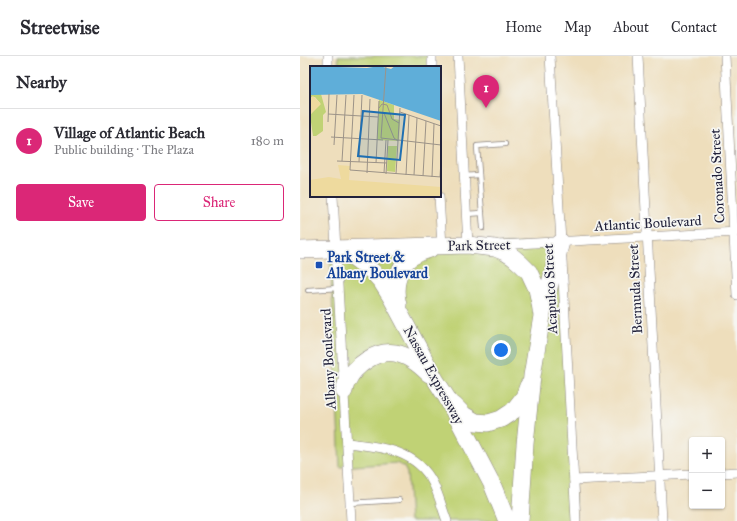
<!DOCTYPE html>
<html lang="en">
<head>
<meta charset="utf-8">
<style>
	:root { --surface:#fff; --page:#f7f7f7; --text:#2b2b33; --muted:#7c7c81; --line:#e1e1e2; --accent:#db2777 }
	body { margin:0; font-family:"IM FELL Great Primer",serif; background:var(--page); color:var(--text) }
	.controls { position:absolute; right:12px; bottom:12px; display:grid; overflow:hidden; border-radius:4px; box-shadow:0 1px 3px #0004 }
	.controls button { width:36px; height:36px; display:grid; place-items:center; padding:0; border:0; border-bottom:1px solid var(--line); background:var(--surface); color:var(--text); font:20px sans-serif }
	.you { position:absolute; left:201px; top:294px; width:14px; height:14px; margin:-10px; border:3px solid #fff; border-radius:50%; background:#1a73e8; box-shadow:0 0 0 6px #1a73e833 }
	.badge { display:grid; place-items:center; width:26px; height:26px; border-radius:50%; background:var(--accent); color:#fff; font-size:13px; font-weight:700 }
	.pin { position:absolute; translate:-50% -33px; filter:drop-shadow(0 1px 2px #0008) }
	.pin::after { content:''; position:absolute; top:21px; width:14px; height:12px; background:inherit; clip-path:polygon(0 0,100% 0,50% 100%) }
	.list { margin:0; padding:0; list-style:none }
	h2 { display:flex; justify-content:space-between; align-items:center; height:52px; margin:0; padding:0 16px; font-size:17px }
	h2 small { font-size:13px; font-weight:400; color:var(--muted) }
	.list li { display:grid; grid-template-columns:26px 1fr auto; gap:12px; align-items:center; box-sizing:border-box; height:64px; padding:0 16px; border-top:1px solid var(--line) }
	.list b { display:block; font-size:15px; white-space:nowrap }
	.list p { margin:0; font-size:13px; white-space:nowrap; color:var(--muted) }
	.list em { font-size:13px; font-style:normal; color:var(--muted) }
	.actions { display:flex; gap:8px; padding:12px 16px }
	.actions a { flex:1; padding:9px 0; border:1px solid var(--accent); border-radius:4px; text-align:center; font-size:14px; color:var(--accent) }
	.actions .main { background:var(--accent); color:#fff }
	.map { position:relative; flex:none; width:437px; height:465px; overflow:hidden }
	header { display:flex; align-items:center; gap:24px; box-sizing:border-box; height:56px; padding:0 20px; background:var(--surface); border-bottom:1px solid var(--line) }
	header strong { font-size:19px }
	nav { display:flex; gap:22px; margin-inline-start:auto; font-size:14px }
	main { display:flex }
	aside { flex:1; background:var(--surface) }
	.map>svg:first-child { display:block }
	.green { fill:#c0d275; stroke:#717a58 }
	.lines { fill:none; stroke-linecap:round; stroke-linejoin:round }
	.lane-casing { stroke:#88807c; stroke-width:6 }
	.street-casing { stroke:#88807c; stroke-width:10 }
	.highway-casing { stroke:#88807c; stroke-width:18 }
	.lane { stroke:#fff; stroke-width:4.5 }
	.street { stroke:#fff; stroke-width:9 }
	.highway { stroke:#fff; stroke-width:17 }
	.transit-dot { fill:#1a4fb4; stroke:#f6f6f2; stroke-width:1.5 }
	.labels { text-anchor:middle; stroke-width:3.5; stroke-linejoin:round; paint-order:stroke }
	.street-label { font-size:14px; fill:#22223b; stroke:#f6f6f2 }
	.transit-label { font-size:14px; font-weight:bold; fill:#164399; stroke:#f6f6f2; text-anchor:start }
	.inset-road { fill:none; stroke:#9c9388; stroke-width:1 }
	.view { fill:#1f6fb2; fill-opacity:0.15; stroke:#1f6fb2; stroke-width:2 }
	.inset-edge { fill:none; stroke:#22223b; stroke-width:2 }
</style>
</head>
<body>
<header>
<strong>Streetwise</strong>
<nav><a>Home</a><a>Map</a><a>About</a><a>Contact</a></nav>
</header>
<main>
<aside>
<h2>Nearby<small></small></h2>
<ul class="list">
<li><span class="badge">1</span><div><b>Village of Atlantic Beach</b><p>Public building · The Plaza</p></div><em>180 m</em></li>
</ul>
<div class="actions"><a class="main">Save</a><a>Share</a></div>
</aside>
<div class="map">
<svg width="437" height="465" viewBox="0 0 437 465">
	<rect width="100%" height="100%" fill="#f6f6f2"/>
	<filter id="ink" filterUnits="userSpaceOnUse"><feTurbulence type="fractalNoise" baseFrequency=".025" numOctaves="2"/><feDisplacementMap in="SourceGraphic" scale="8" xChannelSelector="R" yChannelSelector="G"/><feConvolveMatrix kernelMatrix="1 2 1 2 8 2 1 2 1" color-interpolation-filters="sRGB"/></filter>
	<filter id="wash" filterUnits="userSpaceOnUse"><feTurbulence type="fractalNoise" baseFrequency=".012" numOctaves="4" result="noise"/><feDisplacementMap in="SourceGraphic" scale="16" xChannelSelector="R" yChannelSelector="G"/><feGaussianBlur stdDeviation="0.9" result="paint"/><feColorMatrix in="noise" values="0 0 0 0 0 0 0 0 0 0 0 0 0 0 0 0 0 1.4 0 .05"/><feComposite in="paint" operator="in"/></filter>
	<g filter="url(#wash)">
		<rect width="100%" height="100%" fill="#eedebc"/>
		<g class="green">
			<path d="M38 0H128L129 11H39Z"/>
			<path d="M261 186 276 465H110L107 417 104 411 97 407 40 411 30 195Z"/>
		</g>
	</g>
	<g filter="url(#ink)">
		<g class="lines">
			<g class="lane-casing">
				<g id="lane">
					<path d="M164 120 179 119"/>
					<path d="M166 158 182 157"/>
					<path d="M183 172 177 90 205 88"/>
					<path d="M8 234 38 232"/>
					<path d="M50 447 99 444"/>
				</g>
			</g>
			<g class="street-casing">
				<g id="street">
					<path d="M28 0V11"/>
					<path d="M132 0V11"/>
					<path d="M158 0 168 189"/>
					<path d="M250 0 261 186 276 465"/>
					<path d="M338 0 362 465"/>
					<path d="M425 0 437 239"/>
					<path d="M33 140 36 193 51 465"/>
					<path d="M139 140 142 190"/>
					<path d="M197 189 437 176"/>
					<path d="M47 387C79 391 116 393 133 427 139 439 142 452 147 465"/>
					<path d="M422 417 437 416"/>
					<path d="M274 424 392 418"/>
				</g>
			</g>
			<g class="highway-casing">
				<g id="highway">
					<path d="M0 194 168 189 195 192 205 196 213 201 221 208 229 216 237 233 240 247 242 260 232 320 225 388 220 465"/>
					<path d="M38 194 53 201 73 216 81 225 91 241 135 323 147 342 192 428 207 465"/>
					<path d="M98 249C94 234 96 213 110 202 116 198 122 195 130 193"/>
					<path d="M243 254 261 186"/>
					<path d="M44 335C45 332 45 329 47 326 54 310 76 294 95 297 108 299 120 309 129 318"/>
					<path d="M154 349 164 359 176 366 188 367 201 363 213 355 224 341 228 330"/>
				</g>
			</g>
			<use href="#lane" class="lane"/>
			<use href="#street" class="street"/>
			<use href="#highway" class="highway"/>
		</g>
	</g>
	<rect class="transit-dot" x="15" y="205" width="8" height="8" rx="2"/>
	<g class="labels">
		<g class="street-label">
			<text transform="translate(417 120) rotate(-93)" y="5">Coronado Street</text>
			<text transform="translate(348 167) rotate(-3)" y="5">Atlantic Boulevard</text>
			<text transform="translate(179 189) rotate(-1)" y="5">Park Street</text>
			<text transform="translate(250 233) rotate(-93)" y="5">Acapulco Street</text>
			<text transform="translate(335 233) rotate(-93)" y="5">Bermuda Street</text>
			<text transform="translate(28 303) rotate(-93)" y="5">Albany Boulevard</text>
			<text transform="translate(134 319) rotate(61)" y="5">Nassau Expressway</text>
		</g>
		<g class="transit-label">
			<text x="27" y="206">Park Street &amp;<tspan x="27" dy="16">Albany Boulevard</tspan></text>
		</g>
	</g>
	<g transform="translate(10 10)">
		<rect width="131" height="131" fill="#eedebc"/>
		<path d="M0 28H11L16 46 13 49V65L6 70H3L0 49 10 37 5 31 0 32ZM69 34 84 39V53L90 54 89 75 67 74ZM78 80H87L85 106 77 105Z" fill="#c0d275"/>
		<path d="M3 30 11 38 0 49V32ZM28 99 40 100 39 114 131 121V131H0V114L19 111 31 113Z" fill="#eeda9e"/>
		<path d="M0 0 57 2 69 0 81 3 85 0H131V55L52 28 1 29Z" fill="#5faed9"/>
		<path class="inset-road" d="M76 0 71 72 131 79M69 42 72 38 77 39 82 53 89 57M90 46 131 60M74 47 84 72 88 75M18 48 68 51M18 56 19 28M21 71 73 74M24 79 27 29M27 95 77 97M32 95 36 29M49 96 52 29M66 97 69 35M40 104 131 111M40 104 44 29M57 107 60 33M74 107 76 74M76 108 78 74M86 108 90 42M96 109 99 49M104 109 107 52M113 110 116 55M122 111 124 58M130 111 131 94"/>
		<path class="view" d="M53 45 95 49 90 94 48 90Z"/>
		<rect width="131" height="131" class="inset-edge"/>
	</g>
</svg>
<div class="controls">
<button>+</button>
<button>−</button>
</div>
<div class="you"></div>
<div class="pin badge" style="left:186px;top:52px">1</div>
</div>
</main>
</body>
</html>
